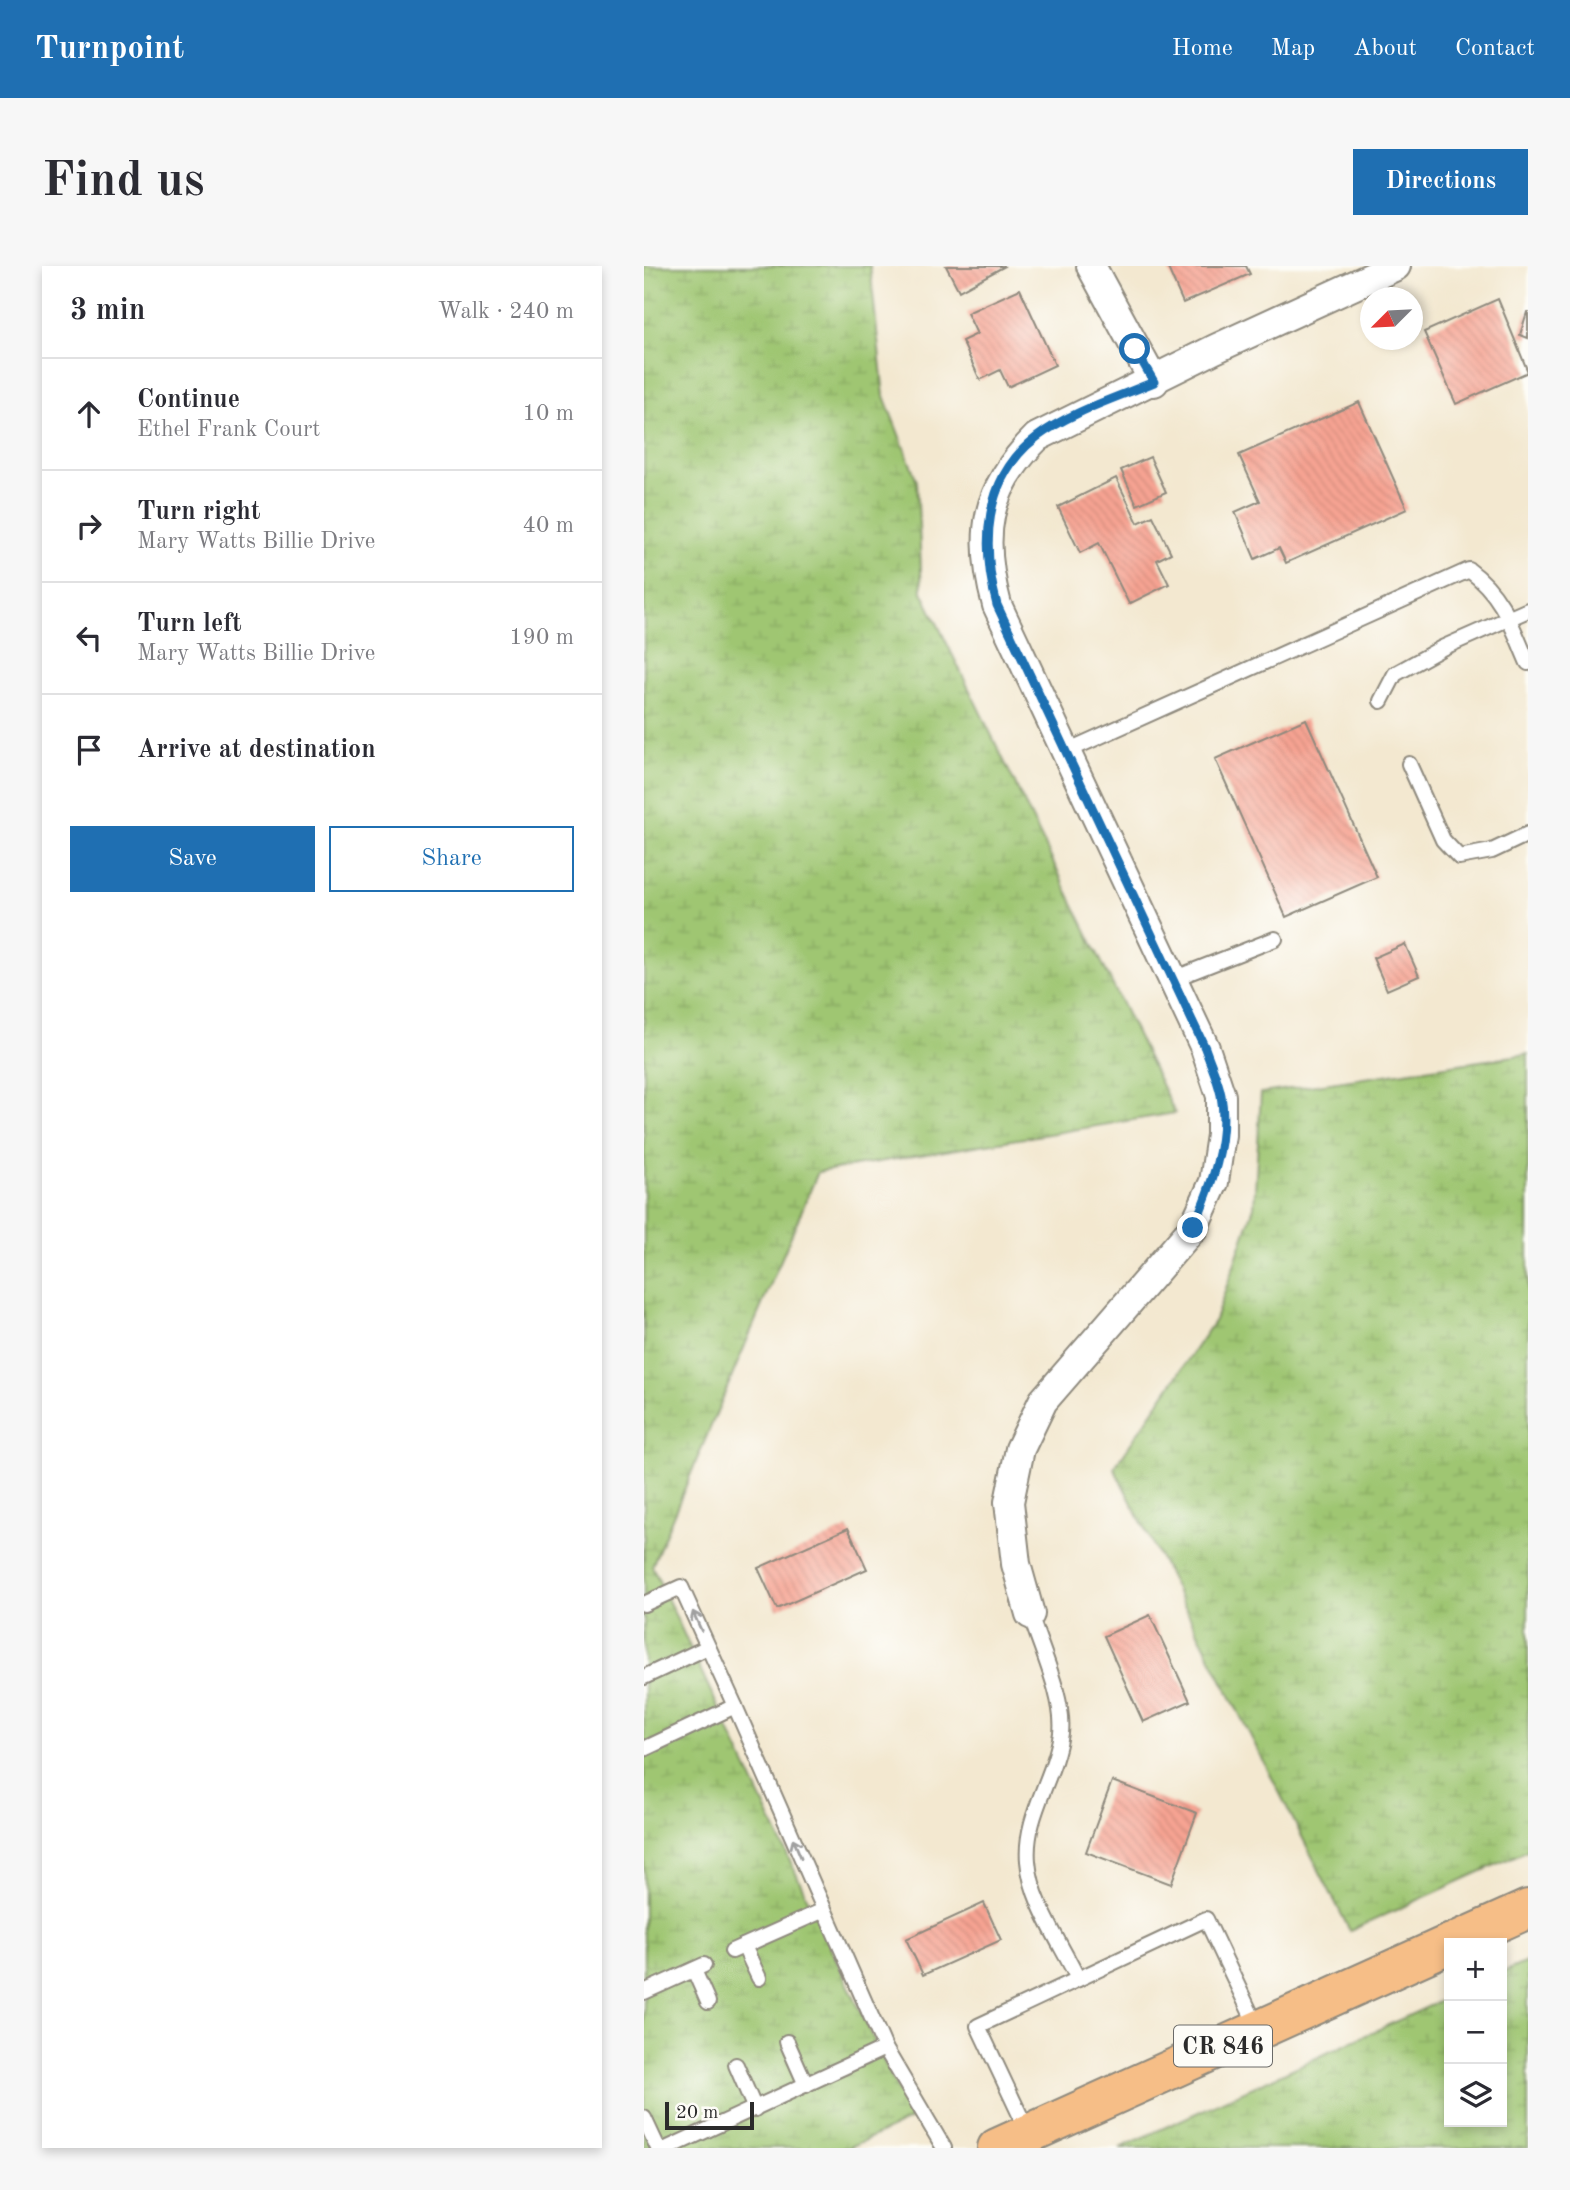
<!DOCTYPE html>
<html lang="en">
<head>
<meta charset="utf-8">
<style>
	:root { --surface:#fff; --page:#f7f7f7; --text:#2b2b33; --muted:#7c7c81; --line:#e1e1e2; --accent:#1f6fb2 }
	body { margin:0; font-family:"Old Standard TT",serif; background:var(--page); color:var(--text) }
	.controls { position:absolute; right:21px; bottom:21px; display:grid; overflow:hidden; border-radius:0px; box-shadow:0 4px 10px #0003 }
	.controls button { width:63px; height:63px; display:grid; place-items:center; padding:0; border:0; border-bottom:2px solid var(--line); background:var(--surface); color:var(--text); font:35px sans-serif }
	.compass { position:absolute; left:716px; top:21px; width:63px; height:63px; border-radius:50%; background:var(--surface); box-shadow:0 4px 10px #0003; rotate:246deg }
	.scale { position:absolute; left:21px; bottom:18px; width:89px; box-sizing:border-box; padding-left:7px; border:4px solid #2b2b2b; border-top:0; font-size:19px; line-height:24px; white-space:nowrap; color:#2b2b2b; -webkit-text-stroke:5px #fdfcf7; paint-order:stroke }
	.stop { position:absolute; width:21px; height:21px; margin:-16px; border:5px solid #1f6fb2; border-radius:50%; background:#fff }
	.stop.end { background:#1f6fb2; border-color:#fff; box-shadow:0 2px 7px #0008 }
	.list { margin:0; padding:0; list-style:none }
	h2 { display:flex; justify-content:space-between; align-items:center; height:91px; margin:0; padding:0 28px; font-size:30px }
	h2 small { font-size:23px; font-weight:400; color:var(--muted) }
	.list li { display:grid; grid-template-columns:46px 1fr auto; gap:21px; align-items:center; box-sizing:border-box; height:112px; padding:0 28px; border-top:2px solid var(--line) }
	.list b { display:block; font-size:26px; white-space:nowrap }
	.list p { margin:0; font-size:23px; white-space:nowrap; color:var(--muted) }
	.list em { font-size:23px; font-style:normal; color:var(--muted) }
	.actions { display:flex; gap:14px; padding:21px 28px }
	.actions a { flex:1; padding:16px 0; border:2px solid var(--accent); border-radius:0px; text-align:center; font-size:24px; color:var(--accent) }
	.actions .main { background:var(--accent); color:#fff }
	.icon { flex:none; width:38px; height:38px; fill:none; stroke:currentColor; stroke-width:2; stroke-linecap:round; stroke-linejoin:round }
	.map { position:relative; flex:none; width:884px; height:1882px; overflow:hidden; border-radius:0px }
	header { display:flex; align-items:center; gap:42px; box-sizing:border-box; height:98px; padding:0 35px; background:var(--accent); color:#fff }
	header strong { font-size:33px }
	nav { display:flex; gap:38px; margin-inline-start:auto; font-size:24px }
	.intro { display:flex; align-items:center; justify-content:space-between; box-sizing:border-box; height:168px; padding:0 42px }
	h1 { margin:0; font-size:49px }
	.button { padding:18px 32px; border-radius:0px; background:var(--accent); color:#fff; font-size:24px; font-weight:700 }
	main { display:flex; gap:42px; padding:0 42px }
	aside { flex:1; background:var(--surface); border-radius:0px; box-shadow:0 4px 10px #0003 }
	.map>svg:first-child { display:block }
	.wetland { fill:url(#wetland-marsh); stroke:#65784e; stroke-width:2 }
	.building { fill:url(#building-back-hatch) }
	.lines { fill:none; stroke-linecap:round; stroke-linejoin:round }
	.service-casing { stroke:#8f8a7e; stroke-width:18 }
	.minor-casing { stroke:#8f8a7e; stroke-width:32 }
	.primary-casing { stroke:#8f8a7e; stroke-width:42 }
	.service { stroke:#fff; stroke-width:14 }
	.minor { stroke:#fff; stroke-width:28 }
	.primary { stroke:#f6be87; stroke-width:38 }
	.oneway { stroke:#a0a0a0 }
	.route { stroke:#1f6fb2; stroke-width:9 }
	.labels { text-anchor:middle; stroke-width:5; stroke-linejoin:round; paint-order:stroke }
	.shield { fill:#fdfcf7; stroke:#6a6a68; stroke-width:2 }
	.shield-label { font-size:24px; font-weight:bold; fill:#2b2b2b }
</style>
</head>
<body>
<header>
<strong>Turnpoint</strong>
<nav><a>Home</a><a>Map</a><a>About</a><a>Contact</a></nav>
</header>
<div class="intro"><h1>Find us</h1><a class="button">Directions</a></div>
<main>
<aside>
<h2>3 min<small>Walk · 240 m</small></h2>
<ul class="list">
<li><svg class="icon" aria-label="ahead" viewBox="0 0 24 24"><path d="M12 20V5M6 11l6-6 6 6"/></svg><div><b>Continue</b><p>Ethel Frank Court</p></div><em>10 m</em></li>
<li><svg class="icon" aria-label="right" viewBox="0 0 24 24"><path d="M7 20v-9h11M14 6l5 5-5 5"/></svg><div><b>Turn right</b><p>Mary Watts Billie Drive</p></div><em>40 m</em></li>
<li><svg class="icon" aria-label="left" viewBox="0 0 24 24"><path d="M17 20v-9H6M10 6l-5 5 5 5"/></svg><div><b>Turn left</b><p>Mary Watts Billie Drive</p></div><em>190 m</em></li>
<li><svg class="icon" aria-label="arrive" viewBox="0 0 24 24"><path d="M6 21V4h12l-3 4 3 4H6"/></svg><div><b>Arrive at destination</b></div></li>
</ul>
<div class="actions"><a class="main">Save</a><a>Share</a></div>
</aside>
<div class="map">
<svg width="884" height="1882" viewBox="0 0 884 1882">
	<defs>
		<pattern id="wetland-marsh" width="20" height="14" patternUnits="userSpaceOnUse" patternTransform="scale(1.75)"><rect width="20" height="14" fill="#9fc672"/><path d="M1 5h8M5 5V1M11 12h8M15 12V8" fill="none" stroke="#89aa63"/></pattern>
		<pattern id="building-back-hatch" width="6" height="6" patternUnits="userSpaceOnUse" patternTransform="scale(1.75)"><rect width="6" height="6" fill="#f6a392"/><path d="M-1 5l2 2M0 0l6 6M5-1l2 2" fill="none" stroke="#d38c7e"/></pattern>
	</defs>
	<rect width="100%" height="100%" fill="#fdfcf7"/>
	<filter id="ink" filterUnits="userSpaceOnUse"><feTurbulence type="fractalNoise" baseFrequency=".0143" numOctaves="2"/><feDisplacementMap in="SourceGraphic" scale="14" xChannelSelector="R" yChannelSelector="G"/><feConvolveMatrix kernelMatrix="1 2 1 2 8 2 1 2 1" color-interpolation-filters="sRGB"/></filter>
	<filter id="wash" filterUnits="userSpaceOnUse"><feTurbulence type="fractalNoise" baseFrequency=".00686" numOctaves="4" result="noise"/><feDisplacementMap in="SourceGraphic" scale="28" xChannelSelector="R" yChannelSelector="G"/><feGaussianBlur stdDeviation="1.57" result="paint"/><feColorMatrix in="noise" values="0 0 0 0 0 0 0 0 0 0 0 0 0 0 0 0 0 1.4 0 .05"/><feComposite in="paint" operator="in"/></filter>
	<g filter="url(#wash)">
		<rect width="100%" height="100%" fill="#f3e8d0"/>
		<g class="wetland">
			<path d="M0 0H226L240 130 273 215 278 326 531 847 174 906 8 1300 267 1853 204 1882H0Z"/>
			<path d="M884 788V1584L706 1665 470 1202 571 1054 610 941 617 827Z"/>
			<path d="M884 1695V1882H476L805 1731V1856H858V1707Z"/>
		</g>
		<g id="blocks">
			<g class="building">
				<path d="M302 0H361L315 25Z"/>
				<path d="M523 0H602L606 8 539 37Z"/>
				<path d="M376 23 411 99 364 121 356 104 336 114 318 75 333 68 323 47Z"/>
				<path d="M854 33 884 106 812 138 780 66Z"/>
				<path d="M883 46H884V72L876 69Z"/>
				<path d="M715 136 763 243 642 297 635 282 611 293 591 246 616 235 595 189Z"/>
				<path d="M506 191 522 226 493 239 477 204Z"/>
				<path d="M472 212 494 257 509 250 527 287 513 294 525 318 485 338 455 277 436 287 414 241Z"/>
				<path d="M662 453 733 611 642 651 571 493Z"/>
				<path d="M761 678 775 710 743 724 729 692Z"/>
				<path d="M204 1262 223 1303 133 1343 114 1302Z"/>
				<path d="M506 1349 546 1435 499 1456 460 1370Z"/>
				<path d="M468 1515 553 1547 527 1618 442 1586Z"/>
				<path d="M340 1637 357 1674 279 1709 262 1673Z"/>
			</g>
		</g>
	</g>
	<g filter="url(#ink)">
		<use href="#blocks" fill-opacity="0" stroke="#8f8a7e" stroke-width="2"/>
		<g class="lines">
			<g class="service-casing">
				<g id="service">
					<path d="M737 435 751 408 798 382 884 344"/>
					<path d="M423 485 825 304C858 328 868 360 884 397"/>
					<path d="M765 498 799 574 815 591 848 585 884 568"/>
					<path d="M529 713 631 673"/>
					<path d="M0 1338 37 1321 91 1440"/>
					<path d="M386 1348C396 1381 421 1433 417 1467 411 1511 380 1550 384 1595 387 1636 417 1677 434 1713"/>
					<path d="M0 1411 64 1381"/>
					<path d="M0 1483 91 1440 241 1782 300 1882"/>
					<path d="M100 1680 115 1712"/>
					<path d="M88 1685 180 1644"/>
					<path d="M50 1704 64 1736"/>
					<path d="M0 1726 60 1699"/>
					<path d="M143 1776 162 1819"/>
					<path d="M92 1799 111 1843"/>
					<path d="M0 1852 14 1882"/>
					<path d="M384 1866 334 1760 562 1653 614 1763"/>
					<path d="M24 1882 241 1782"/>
				</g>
			</g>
			<g class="minor-casing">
				<g id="minor">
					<path d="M447 0 510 116"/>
					<path d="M386 1348 372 1298 365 1236 376 1183 399 1135 549 962 570 916 577 869V830L561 782 353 339C334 269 341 223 393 171L571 83 752 0"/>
				</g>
			</g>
			<g class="primary-casing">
				<g id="primary">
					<path d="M808 1677 884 1643"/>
					<path d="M353 1882 805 1678"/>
				</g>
			</g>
			<use href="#service" class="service"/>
			<use href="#minor" class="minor"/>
			<use href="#primary" class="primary"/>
		</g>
		<defs><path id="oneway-shaft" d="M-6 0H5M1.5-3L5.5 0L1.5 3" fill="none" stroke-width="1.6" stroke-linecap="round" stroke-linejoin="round" transform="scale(1.75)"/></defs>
		<g class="oneway">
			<use href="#oneway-shaft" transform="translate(53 1355) rotate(-114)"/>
			<use href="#oneway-shaft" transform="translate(153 1582) rotate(-113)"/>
		</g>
	</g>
	<g class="lines" filter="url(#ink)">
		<path class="route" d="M491 83 510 116C472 132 426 146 393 171 339 212 337 279 353 339L561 782C566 797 574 813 577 829 585 875 567 921 549 962"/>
	</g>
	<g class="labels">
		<rect class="shield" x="530" y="1759.5" width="98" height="41" rx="5"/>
		<g class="shield-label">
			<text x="579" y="1788">CR 846</text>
		</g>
	</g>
</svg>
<div class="controls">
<button>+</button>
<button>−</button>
<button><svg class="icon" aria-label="layers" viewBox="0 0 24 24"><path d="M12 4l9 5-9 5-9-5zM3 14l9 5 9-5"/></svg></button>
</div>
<svg class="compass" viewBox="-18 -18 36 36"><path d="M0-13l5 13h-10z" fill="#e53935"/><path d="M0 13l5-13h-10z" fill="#7c7c81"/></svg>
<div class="scale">20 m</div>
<div class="stop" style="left:491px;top:83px"></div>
<div class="stop end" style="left:549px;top:962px"></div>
</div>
</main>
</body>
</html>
